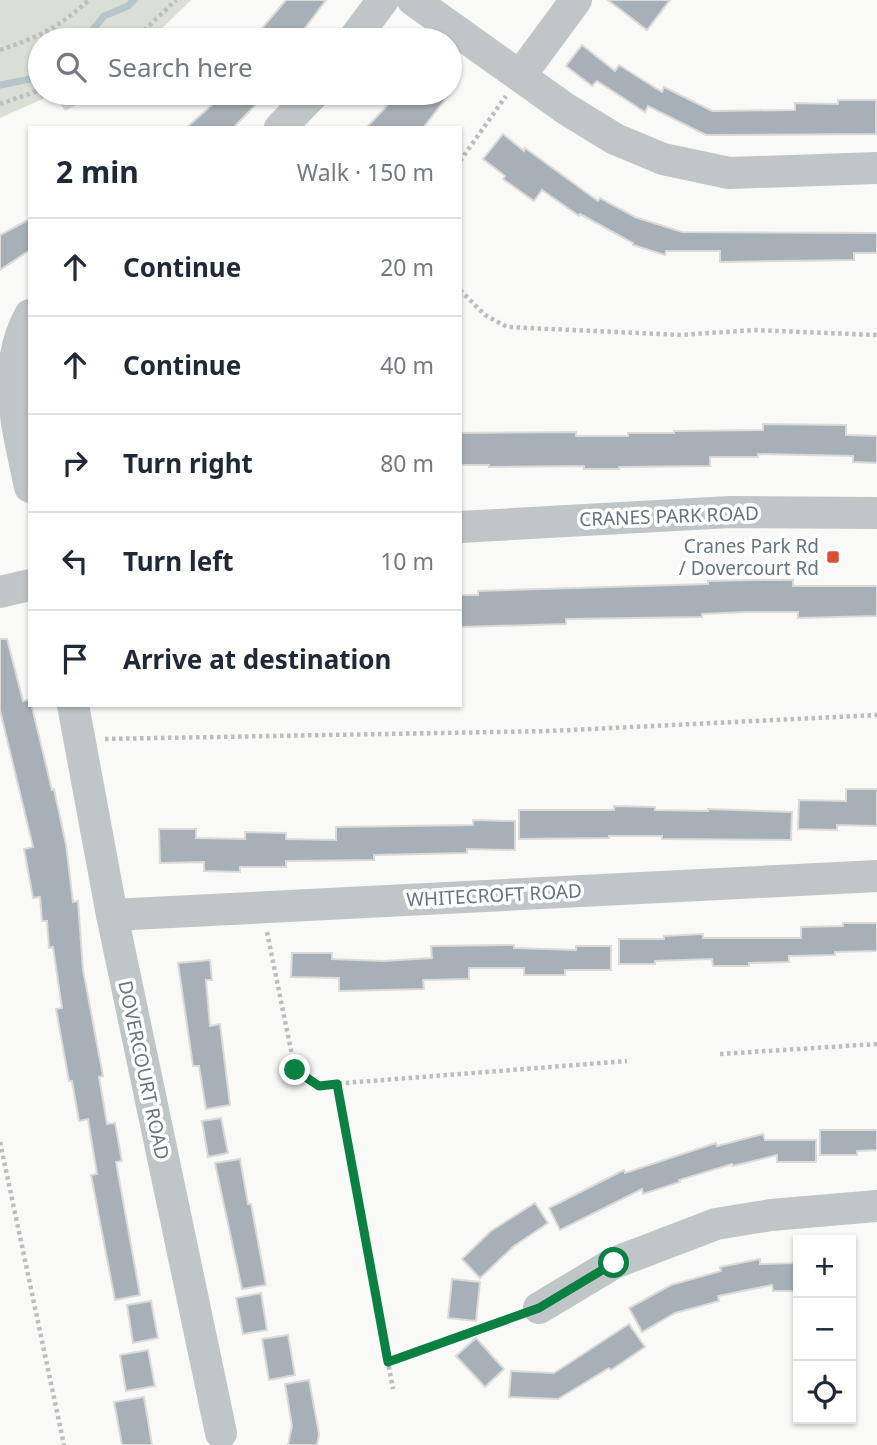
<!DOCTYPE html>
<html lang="en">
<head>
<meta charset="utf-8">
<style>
	:root { --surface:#fff; --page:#f6f6f7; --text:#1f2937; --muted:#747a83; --line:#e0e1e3 }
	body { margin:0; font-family:"Noto Sans",sans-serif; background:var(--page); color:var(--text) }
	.controls { position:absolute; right:21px; bottom:21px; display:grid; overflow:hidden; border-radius:0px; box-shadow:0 2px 5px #0004 }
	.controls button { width:63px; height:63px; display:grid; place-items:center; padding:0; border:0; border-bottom:2px solid var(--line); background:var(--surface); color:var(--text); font:35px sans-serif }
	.stop { position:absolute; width:21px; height:21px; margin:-16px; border:5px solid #0b8043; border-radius:50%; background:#fff }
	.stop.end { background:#0b8043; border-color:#fff; box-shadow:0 2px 7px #0008 }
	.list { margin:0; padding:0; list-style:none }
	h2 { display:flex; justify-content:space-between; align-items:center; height:91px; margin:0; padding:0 28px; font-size:30px }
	h2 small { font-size:23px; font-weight:400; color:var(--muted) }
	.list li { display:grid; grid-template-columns:46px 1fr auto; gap:21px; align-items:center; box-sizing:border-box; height:98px; padding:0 28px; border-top:2px solid var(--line) }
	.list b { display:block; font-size:26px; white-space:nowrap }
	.list em { font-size:23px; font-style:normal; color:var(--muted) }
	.icon { flex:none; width:38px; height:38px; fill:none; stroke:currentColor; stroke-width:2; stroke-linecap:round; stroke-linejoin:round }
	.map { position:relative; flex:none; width:877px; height:1445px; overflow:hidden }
	.search { position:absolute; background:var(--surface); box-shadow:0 2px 5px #0004; left:28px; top:28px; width:434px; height:77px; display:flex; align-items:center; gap:18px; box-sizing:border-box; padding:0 24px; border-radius:38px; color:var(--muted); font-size:26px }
	.panel { position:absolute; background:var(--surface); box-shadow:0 2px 5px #0004; left:28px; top:126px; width:434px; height:581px; border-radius:0px }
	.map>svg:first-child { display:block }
	.green { fill:#d9ded6 }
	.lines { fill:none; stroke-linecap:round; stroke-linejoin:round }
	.stream { stroke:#b8c5c8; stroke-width:7 }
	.building { fill:#a7b0b6; stroke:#dbdad9; stroke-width:2 }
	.path { stroke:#bbbec0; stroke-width:4.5; stroke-dasharray:3.5 3.5; stroke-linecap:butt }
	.minor { stroke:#c0c5c8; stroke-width:32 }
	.route { stroke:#0b8043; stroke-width:9 }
	.poi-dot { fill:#db4f34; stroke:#fff; stroke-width:2.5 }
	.labels { text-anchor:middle; stroke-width:7; stroke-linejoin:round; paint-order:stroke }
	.street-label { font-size:19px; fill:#657680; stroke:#fff }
	.poi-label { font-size:19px; fill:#657680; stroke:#fff; text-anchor:end }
</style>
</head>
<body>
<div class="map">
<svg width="877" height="1445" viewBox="0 0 877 1445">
	<rect width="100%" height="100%" fill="#f9f9f7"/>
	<path class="green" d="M0 0H191L150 40H40V93H97L65 111 54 94 0 118Z"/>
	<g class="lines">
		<g class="stream">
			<path d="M84 40 104 16 128 6 134 0"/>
			<path d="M0 85 40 77"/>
		</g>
	</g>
	<g class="building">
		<path d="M286 0H326L296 40H252Z"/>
		<path d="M608 0H670L647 30Z"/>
		<path d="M582 45 615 71 619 65 662 92 664 87 712 111 795 110V103L838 104V100H876V134L706 135 648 106 645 112 597 81 592 86 566 66Z"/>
		<path d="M200 93H267L233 128H186L212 105Z"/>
		<path d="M393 93H450L423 128H366L387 106 384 104Z"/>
		<path d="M503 134 524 151 525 148 598 201 600 198 635 217 682 232 877 233V253H854V260L720 262V251H666L665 255 633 245V243L580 214 579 216 542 190 534 201 503 179 505 176 483 159Z"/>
		<path d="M30 219V250L0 270V235Z"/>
		<path d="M763 424 846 425V435L877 436V463L853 462V456L758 454V457H710V466L619 467V469H584V466L489 467V465H460V433L576 432V436H628V433H674V431L763 430Z"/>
		<path d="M756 580H793V586H877V616L798 618V612H747L702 614V617L566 619V624L460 627V595H478V591L708 584V581Z"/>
		<path d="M0 639H7L23 701 30 699 52 790 54 789 66 845 73 902 78 901 83 970 103 1076 99 1077 107 1124 115 1123 122 1161 116 1162 140 1295 115 1300 91 1175 97 1174 88 1119 79 1121 72 1081H69L56 1009 62 1008 53 947 49 948 47 921H42L40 897 33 898 24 849 33 847 0 710Z"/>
		<path d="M846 789H877V826L837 825V830L798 829 799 800 846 801Z"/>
		<path d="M614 806 655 807V810L708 811V809L792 812 791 840 662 839V836H609V838L519 839V810H614Z"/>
		<path d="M473 820 515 821V850L467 849V853L374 855V860L286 861V867H240V872L204 871V862L160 863 159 829H196V838L245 839V832L286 833V839L336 840V827L473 825Z"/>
		<path d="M843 923H877V951L835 952V955L789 956V962L749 963V966H713L712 959 655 961V964H619V939H664V936L703 934V938H801V927L843 926Z"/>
		<path d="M514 945V948L576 950V946H611V970H565V975H524V968H469V979L423 980 424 989 339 991V978L291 977 292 953H332V959L383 961 432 958 431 946Z"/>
		<path d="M210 960 212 980H206L210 1026 220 1024 230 1105 206 1109 199 1066H193L178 963Z"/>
		<path d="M221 1118 228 1153 208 1157 202 1121Z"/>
		<path d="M820 1130H877V1150L857 1151V1155H820Z"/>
		<path d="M763 1134 765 1140H816V1162H777V1155L733 1166 732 1164 679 1180 680 1182 643 1194 642 1189 560 1230 549 1208 624 1170 625 1173 716 1143 717 1146Z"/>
		<path d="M240 1159 248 1204H251L266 1285 242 1289 215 1163Z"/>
		<path d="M535 1203 548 1223 514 1246 480 1278 462 1259 491 1231Z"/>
		<path d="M760 1259V1264L798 1263V1291H773L772 1285 718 1296 719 1301 675 1313 642 1332 629 1308 671 1285 721 1271 720 1267Z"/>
		<path d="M452 1279 480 1282 476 1321 448 1318Z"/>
		<path d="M261 1293 267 1330 243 1334 236 1298Z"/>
		<path d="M151 1301 158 1338 133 1343 127 1305Z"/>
		<path d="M629 1324 645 1347 611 1370 609 1368 558 1399 509 1397 511 1371 554 1373Z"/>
		<path d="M288 1335 295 1375 269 1380 262 1339Z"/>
		<path d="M476 1338 504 1369 485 1387 456 1356Z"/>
		<path d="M148 1350 155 1386 126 1391 120 1355Z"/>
		<path d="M309 1380 319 1434 317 1445H288L292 1426 285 1384Z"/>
		<path d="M144 1397 152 1445H122L114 1402Z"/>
	</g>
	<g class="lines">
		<g class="path">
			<path d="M134 40 176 0"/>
			<path d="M0 50C39 37 58 28 89 0"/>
			<path d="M0 104 40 90"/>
			<path d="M460 161 506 96"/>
			<path d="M460 290 485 315 507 327 682 335 753 330 877 335"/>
			<path d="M105 739 550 731 877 715"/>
			<path d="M267 932 295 1070 319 1085 627 1061"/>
			<path d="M720 1054 877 1044"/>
			<path d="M336 1084 393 1389"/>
			<path d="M0 1142 64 1445"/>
			<path d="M388 1362 516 1317"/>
		</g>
		<g class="minor">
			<path d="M413 0 566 109 615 139 663 159 729 173 877 168"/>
			<path d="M353 40 383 0"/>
			<path d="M520 76 576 0"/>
			<path d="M280 128 314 93"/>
			<path d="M30 315C0 369 18 429 30 487"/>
			<path d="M460 527 730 512 877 513"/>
			<path d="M0 592 30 585"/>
			<path d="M73 705 112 915 221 1433"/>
			<path d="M112 915 877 876"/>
			<path d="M539 1308 614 1263 716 1224 771 1215 877 1206"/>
		</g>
	</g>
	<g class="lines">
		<path class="route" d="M295 1070 319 1086 337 1084 388 1362 539 1308 614 1263"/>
	</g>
	<rect class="poi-dot" x="826" y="550" width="14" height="14" rx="3.5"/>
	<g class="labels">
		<g class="street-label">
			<text transform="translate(669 516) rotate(-2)" y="7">CRANES PARK ROAD</text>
			<text transform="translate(494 895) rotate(-3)" y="7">WHITECROFT ROAD</text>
			<text transform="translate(144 1070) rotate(78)" y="7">DOVERCOURT ROAD</text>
		</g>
		<g class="poi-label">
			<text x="819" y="553">Cranes Park Rd<tspan x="819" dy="22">/ Dovercourt Rd</tspan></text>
		</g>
	</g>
</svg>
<div class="controls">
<button>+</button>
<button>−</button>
<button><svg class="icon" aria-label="locate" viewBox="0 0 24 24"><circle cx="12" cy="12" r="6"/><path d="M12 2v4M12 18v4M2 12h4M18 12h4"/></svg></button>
</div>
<div class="stop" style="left:614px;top:1263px"></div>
<div class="stop end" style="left:295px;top:1070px"></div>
<div class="search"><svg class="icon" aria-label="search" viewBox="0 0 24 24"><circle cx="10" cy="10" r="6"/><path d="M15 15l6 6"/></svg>Search here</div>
<section class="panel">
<h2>2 min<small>Walk · 150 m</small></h2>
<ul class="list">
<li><svg class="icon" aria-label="ahead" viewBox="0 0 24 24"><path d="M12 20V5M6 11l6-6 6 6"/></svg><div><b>Continue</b></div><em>20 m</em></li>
<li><svg class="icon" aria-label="ahead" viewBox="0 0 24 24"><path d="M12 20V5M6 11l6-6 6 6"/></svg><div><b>Continue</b></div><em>40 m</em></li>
<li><svg class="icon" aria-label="right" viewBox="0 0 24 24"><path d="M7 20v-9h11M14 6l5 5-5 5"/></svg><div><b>Turn right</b></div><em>80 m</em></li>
<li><svg class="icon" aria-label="left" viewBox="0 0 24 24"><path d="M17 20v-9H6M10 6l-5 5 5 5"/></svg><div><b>Turn left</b></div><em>10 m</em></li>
<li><svg class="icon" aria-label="arrive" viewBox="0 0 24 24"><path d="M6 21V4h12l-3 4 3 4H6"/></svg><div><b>Arrive at destination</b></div></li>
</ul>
</section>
</div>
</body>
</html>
